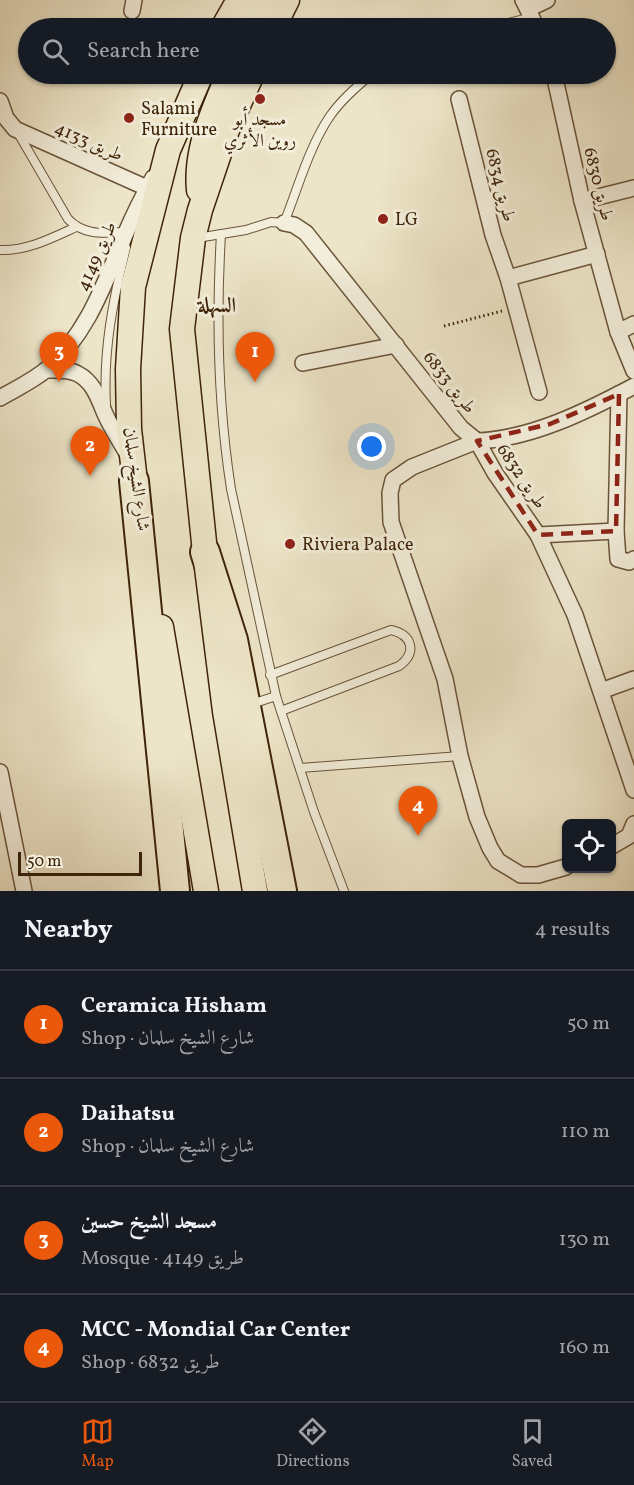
<!DOCTYPE html>
<html lang="en">
<head>
<meta charset="utf-8">
<style>
	:root { --surface:#171b24; --page:#242831; --text:#f1f3f6; --muted:#9ea1a6; --line:#363941; --accent:#ea580c }
	body { margin:0; font-family:Vollkorn,Amiri,serif; background:var(--page); color:var(--text) }
	.controls { position:absolute; right:18px; bottom:18px; display:grid; overflow:hidden; border-radius:9px; box-shadow:0 2px 4px #0004 }
	.controls button { width:54px; height:54px; display:grid; place-items:center; padding:0; border:0; border-bottom:2px solid var(--line); background:var(--surface); color:var(--text); font:30px sans-serif }
	.scale { position:absolute; left:18px; bottom:15px; width:124px; box-sizing:border-box; padding-left:6px; border:3px solid #3e2409; border-top:0; font-size:16px; line-height:21px; white-space:nowrap; color:#3e2409; -webkit-text-stroke:4px #f3eedb; paint-order:stroke }
	.you { position:absolute; left:372px; top:447px; width:21px; height:21px; margin:-15px; border:4px solid #fff; border-radius:50%; background:#1a73e8; box-shadow:0 0 0 9px #1a73e833 }
	.badge { display:grid; place-items:center; width:39px; height:39px; border-radius:50%; background:var(--accent); color:#fff; font-size:20px; font-weight:700 }
	.pin { position:absolute; translate:-50% -50px; filter:drop-shadow(0 2px 3px #0008) }
	.pin::after { content:''; position:absolute; top:32px; width:21px; height:18px; background:inherit; clip-path:polygon(0 0,100% 0,50% 100%) }
	.list { margin:0; padding:0; list-style:none }
	h2 { display:flex; justify-content:space-between; align-items:center; height:78px; margin:0; padding:0 24px; font-size:26px }
	h2 small { font-size:20px; font-weight:400; color:var(--muted) }
	.list li { display:grid; grid-template-columns:39px 1fr auto; gap:18px; align-items:center; box-sizing:border-box; height:108px; padding:0 24px; border-top:2px solid var(--line) }
	.list b { display:block; font-size:22px; white-space:nowrap }
	.list p { margin:0; font-size:20px; white-space:nowrap; color:var(--muted) }
	.list em { font-size:20px; font-style:normal; color:var(--muted) }
	.icon { flex:none; width:33px; height:33px; fill:none; stroke:currentColor; stroke-width:2; stroke-linecap:round; stroke-linejoin:round }
	.map { position:relative; flex:none; width:634px; height:891px; overflow:hidden }
	.search { position:absolute; background:var(--surface); box-shadow:0 2px 4px #0004; left:18px; right:18px; top:18px; height:66px; display:flex; align-items:center; gap:15px; box-sizing:border-box; padding:0 21px; border-radius:33px; color:var(--muted); font-size:22px }
	.sheet { height:510px; background:var(--surface) }
	nav { display:flex; justify-content:space-around; align-items:center; box-sizing:border-box; height:84px; border-top:2px solid var(--line); background:var(--surface); font-size:16px; color:var(--muted) }
	nav a { display:grid; justify-items:center; gap:3px }
	nav .on { color:var(--accent) }
	.map>svg:first-child { display:block }
	.lines { fill:none; stroke-linecap:round; stroke-linejoin:round }
	.lane-casing { stroke:#6a5439; stroke-width:10 }
	.street-casing { stroke:#6a5439; stroke-width:18 }
	.primary-casing { stroke:#3e2409; stroke-width:27 }
	.highway-casing { stroke:#3e2409; stroke-width:32 }
	.path { stroke:#3e2409; stroke-width:3; stroke-dasharray:1.5 3; stroke-linecap:butt }
	.lane { stroke:#f3eedb; stroke-width:8 }
	.street { stroke:#f3eedb; stroke-width:15 }
	.primary { stroke:#ede5c8; stroke-width:24 }
	.highway { stroke:#ede5c8; stroke-width:28 }
	.marked { fill:none; stroke:#8f2418; stroke-width:4.5; stroke-dasharray:12 8; stroke-linejoin:round }
	.poi-dot { fill:#8f2418; stroke:#f3eedb; stroke-width:2 }
	.labels { text-anchor:middle; stroke-width:6; stroke-linejoin:round; paint-order:stroke }
	.poi-label { font-size:18px; fill:#3e2409; stroke:#f3eedb; text-anchor:start }
	.street-label { font-size:18px; fill:#3e2409; stroke:#f3eedb }
	.quarter-label { font-size:21px; font-weight:bold; fill:#3e2409; stroke:#f3eedb }
</style>
</head>
<body>
<div class="map">
<svg width="634" height="891" viewBox="0 0 634 891">
	<rect width="100%" height="100%" fill="#ede5c8"/>
	<filter id="stains"><feTurbulence type="fractalNoise" baseFrequency=".00333" numOctaves="4"/><feColorMatrix values="0 0 0 0 .2 0 0 0 0 .09 0 0 0 0 .02 0 0 0 .5 -.17"/></filter>
	<radialGradient id="worn" r=".72"><stop offset=".6" stop-color="#630" stop-opacity="0"/><stop offset="1" stop-color="#630" stop-opacity=".3"/></radialGradient>
	<g class="lines">
		<g class="lane-casing">
			<g id="lane">
				<path d="M489 28 532 17"/>
				<path d="M18 133 68 219C84 236 104 233 126 232"/>
				<path d="M221 234C216 319 218 405 231 489L276 696 314 812 344 891"/>
				<path d="M197 238 246 230 271 222 284 223C298 188 309 147 330 116 342 99 357 86 372 74"/>
				<path d="M0 250C27 251 52 238 76 227"/>
				<path d="M106 405C103 350 113 300 126 248"/>
				<path d="M270 675 391 630C413 635 417 653 399 666L281 711"/>
				<path d="M252 704 276 696"/>
				<path d="M300 768 460 756"/>
			</g>
		</g>
		<g class="street-casing">
			<g id="street">
				<path d="M523 0 537 28"/>
				<path d="M528 9 547 0"/>
				<path d="M132 11 134 0"/>
				<path d="M554 74 582 201 618 332 634 371"/>
				<path d="M459 99 493 235 508 278 539 392"/>
				<path d="M0 101 6 118 15 129 147 188"/>
				<path d="M582 201 634 188"/>
				<path d="M284 223 294 225 306 233 461 428 477 441C531 439 587 411 634 386"/>
				<path d="M508 278 597 254"/>
				<path d="M618 332 634 324"/>
				<path d="M303 363 396 345"/>
				<path d="M46 370C57 370 69 369 78 374 95 383 99 401 106 416 112 429 120 441 127 453"/>
				<path d="M619 394 616 531 618 559 629 562 634 559"/>
				<path d="M0 398C15 389 33 381 47 369 88 333 104 284 125 235 133 216 143 196 153 178"/>
				<path d="M538 535 616 531"/>
				<path d="M601 691 634 679"/>
				<path d="M0 772 24 891"/>
				<path d="M612 846 629 836 634 824"/>
				<path d="M566 867 538 875H521L498 861 490 848 477 817 460 756 445 679 391 522 390 493 393 480 412 467 477 441 495 473 538 535 575 615 634 790"/>
			</g>
		</g>
		<g class="primary-casing">
			<g id="primary">
				<path d="M223 28 239 0"/>
				<path d="M249 28 264 0"/>
				<path d="M273 28 287 0"/>
				<path d="M252 74 227 130 200 210 193 238 182 329 205 552 225 711 255 891"/>
				<path d="M199 190C195 150 214 109 229 74"/>
				<path d="M137 499 129 429 128 369 133 287 168 150 201 74"/>
				<path d="M161 627 206 891"/>
			</g>
		</g>
		<g class="highway-casing">
			<g id="highway">
				<path d="M134 481 175 891"/>
				<path d="M205 552 233 640 282 891"/>
			</g>
		</g>
		<path class="path" d="M444 326 502 311"/>
		<use href="#lane" class="lane"/>
		<use href="#street" class="street"/>
		<use href="#primary" class="primary"/>
		<use href="#highway" class="highway"/>
	</g>
	<path class="marked" d="M619 394 616 531 538 535 477 441 550 424Z"/>
	<g class="poi-dot">
		<circle cx="260" cy="99" r="6"/>
		<circle cx="129" cy="118" r="6"/>
		<circle cx="383" cy="219" r="6"/>
		<circle cx="290" cy="544" r="6"/>
	</g>
	<g class="labels">
		<g class="poi-label">
			<text x="141" y="114">Salami<tspan x="141" dy="21">Furniture</tspan></text>
			<text x="260" y="125" text-anchor="middle">مسجد أبو<tspan x="260" dy="21">روين الأثري</tspan></text>
			<text x="395" y="225">LG</text>
			<text x="302" y="550">Riviera Palace</text>
		</g>
		<g class="street-label">
			<text transform="translate(89 141) rotate(24)" y="6">طريق 4133</text>
			<text transform="translate(599 184) rotate(76)" y="6">طريق 6830</text>
			<text transform="translate(501 185) rotate(76)" y="6">طريق 6834</text>
			<text transform="translate(96 256) rotate(-66)" y="6">طريق 4149</text>
			<text transform="translate(450 382) rotate(52)" y="6">طريق 6833</text>
			<text transform="translate(522 476) rotate(56)" y="6">طريق 6832</text>
			<text transform="translate(137 479) rotate(82)" y="6">شارع الشيخ سلمان</text>
		</g>
		<g class="quarter-label">
			<text x="217" y="312">السهلة</text>
		</g>
	</g>
	<rect width="100%" height="100%" filter="url(#stains)"/>
	<rect width="100%" height="100%" fill="url(#worn)"/>
</svg>
<div class="controls">
<button><svg class="icon" aria-label="locate" viewBox="0 0 24 24"><circle cx="12" cy="12" r="6"/><path d="M12 2v4M12 18v4M2 12h4M18 12h4"/></svg></button>
</div>
<div class="scale">50 m</div>
<div class="you"></div>
<div class="pin badge" style="left:255px;top:382px">1</div>
<div class="pin badge" style="left:90px;top:476px">2</div>
<div class="pin badge" style="left:59px;top:382px">3</div>
<div class="pin badge" style="left:418px;top:836px">4</div>
<div class="search"><svg class="icon" aria-label="search" viewBox="0 0 24 24"><circle cx="10" cy="10" r="6"/><path d="M15 15l6 6"/></svg>Search here</div>
</div>
<section class="sheet">
<h2>Nearby<small>4 results</small></h2>
<ul class="list">
<li><span class="badge">1</span><div><b>Ceramica Hisham</b><p>Shop · شارع الشيخ سلمان</p></div><em>50 m</em></li>
<li><span class="badge">2</span><div><b>Daihatsu</b><p>Shop · شارع الشيخ سلمان</p></div><em>110 m</em></li>
<li><span class="badge">3</span><div><b>مسجد الشيخ حسين</b><p>Mosque · طريق 4149</p></div><em>130 m</em></li>
<li><span class="badge">4</span><div><b>MCC - Mondial Car Center</b><p>Shop · طريق 6832</p></div><em>160 m</em></li>
</ul>
</section>
<nav>
<a class="on"><svg class="icon" aria-label="map" viewBox="0 0 24 24"><path d="M3 6l6-2 6 2 6-2v14l-6 2-6-2-6 2zM9 4v14M15 6v14"/></svg>Map</a>
<a><svg class="icon" aria-label="directions" viewBox="0 0 24 24"><path d="M12 3l9 9-9 9-9-9zM9 14v-3h6M13 9l2 2-2 2"/></svg>Directions</a>
<a><svg class="icon" aria-label="saved" viewBox="0 0 24 24"><path d="M7 4h10v16l-5-4-5 4z"/></svg>Saved</a>
</nav>
</body>
</html>
